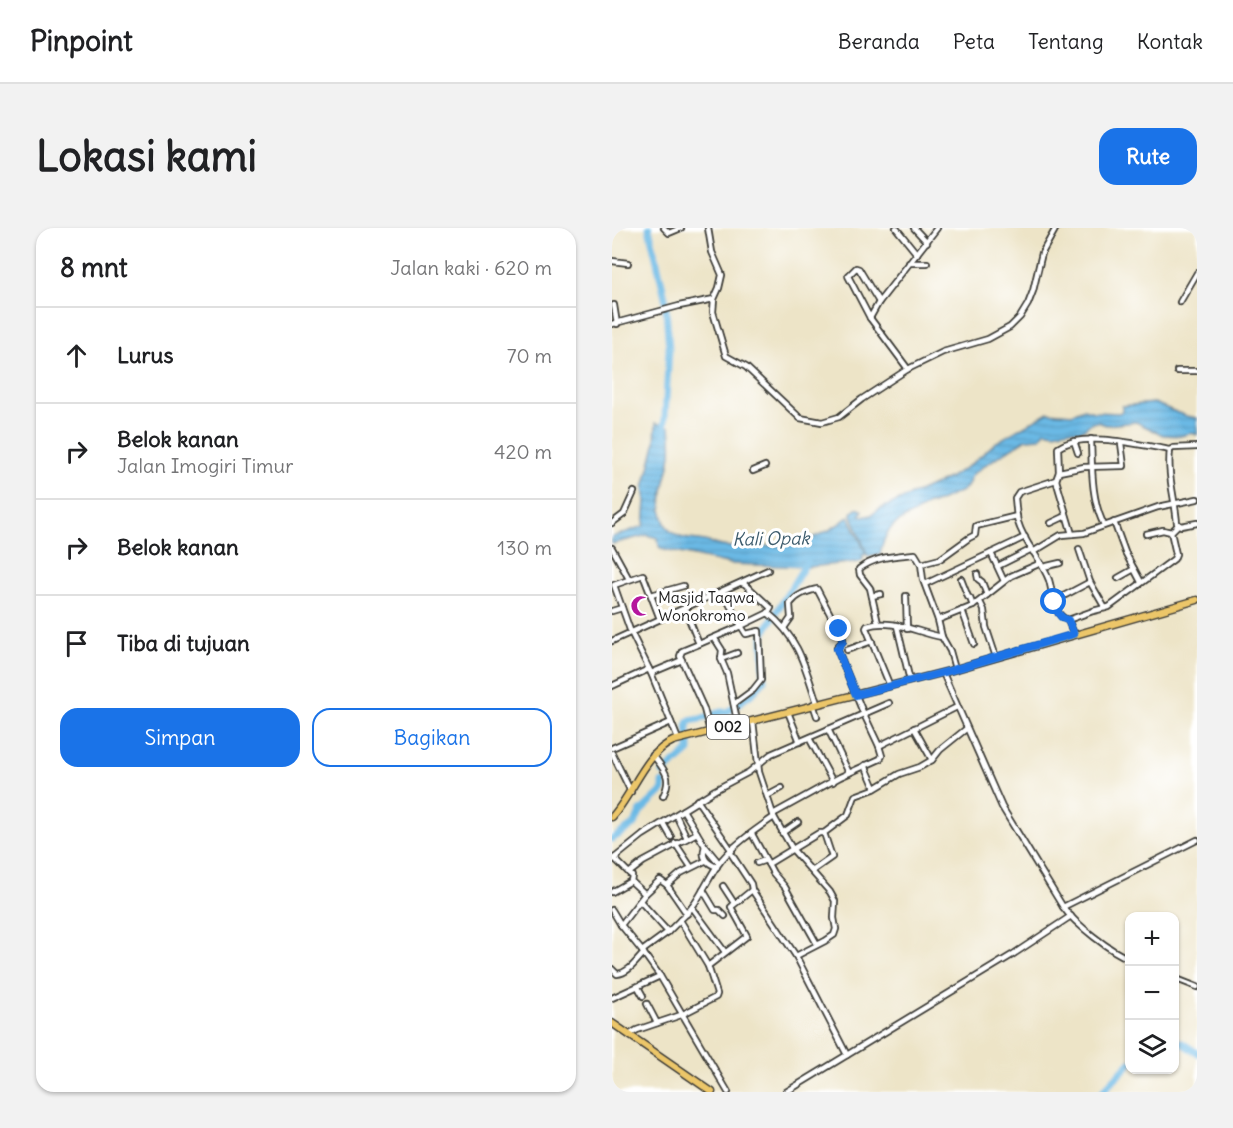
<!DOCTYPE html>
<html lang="id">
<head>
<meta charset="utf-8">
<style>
	:root { --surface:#fff; --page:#f2f2f2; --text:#202124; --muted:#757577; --line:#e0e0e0; --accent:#1a73e8 }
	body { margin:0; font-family:Delius,sans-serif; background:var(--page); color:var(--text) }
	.controls { position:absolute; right:18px; bottom:18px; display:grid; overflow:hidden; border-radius:12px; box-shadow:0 2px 4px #0004 }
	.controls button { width:54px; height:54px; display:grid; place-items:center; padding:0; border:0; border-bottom:2px solid var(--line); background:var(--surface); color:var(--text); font:30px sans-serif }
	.stop { position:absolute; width:18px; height:18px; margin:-14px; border:4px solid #1a73e8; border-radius:50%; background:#fff }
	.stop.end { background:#1a73e8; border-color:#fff; box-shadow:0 2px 6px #0008 }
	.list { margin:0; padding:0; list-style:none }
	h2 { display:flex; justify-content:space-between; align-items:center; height:78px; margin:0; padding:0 24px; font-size:26px }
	h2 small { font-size:20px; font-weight:400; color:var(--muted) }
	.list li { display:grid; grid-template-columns:39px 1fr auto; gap:18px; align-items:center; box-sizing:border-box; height:96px; padding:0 24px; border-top:2px solid var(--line) }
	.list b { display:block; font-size:22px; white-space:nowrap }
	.list p { margin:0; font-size:20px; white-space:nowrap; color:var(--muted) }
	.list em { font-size:20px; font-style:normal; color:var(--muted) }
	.actions { display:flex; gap:12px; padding:18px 24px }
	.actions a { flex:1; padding:14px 0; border:2px solid var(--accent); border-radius:18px; text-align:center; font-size:21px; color:var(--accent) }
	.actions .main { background:var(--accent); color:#fff }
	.icon { flex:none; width:33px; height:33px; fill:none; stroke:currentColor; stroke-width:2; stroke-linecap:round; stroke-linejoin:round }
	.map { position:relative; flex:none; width:585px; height:864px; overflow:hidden; border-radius:18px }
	header { display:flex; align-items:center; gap:36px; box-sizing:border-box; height:84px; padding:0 30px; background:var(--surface); border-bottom:2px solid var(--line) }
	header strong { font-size:28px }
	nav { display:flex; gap:33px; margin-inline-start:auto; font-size:21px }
	.intro { display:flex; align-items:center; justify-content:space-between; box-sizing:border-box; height:144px; padding:0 36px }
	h1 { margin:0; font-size:42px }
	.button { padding:15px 27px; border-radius:18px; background:var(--accent); color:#fff; font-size:21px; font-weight:700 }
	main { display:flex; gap:36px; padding:0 36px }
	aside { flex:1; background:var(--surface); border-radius:18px; box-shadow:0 2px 4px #0004 }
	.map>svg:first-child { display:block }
	.water { fill:url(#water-rules); stroke:#446a80; stroke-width:1.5 }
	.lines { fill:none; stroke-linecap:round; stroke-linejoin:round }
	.river { stroke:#6bb9e5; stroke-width:7 }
	.minor-casing { stroke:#3b3a36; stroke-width:8 }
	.major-casing { stroke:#3b3a36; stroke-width:9 }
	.minor { stroke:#fff; stroke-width:4.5 }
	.major { stroke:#ecc669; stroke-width:6 }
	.route { stroke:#1a73e8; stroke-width:8 }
	.labels { text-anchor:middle; stroke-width:6; stroke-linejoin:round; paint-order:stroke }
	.shield { fill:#fff; stroke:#606060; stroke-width:1.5 }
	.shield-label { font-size:15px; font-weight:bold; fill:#1c1c1c }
	.poi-label { font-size:16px; fill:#1c1c1c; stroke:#fff; text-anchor:start }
	.water-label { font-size:18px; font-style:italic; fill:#3c5b6c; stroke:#fff }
</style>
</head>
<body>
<header>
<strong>Pinpoint</strong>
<nav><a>Beranda</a><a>Peta</a><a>Tentang</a><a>Kontak</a></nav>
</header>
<div class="intro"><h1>Lokasi kami</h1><a class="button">Rute</a></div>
<main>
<aside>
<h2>8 mnt<small>Jalan kaki · 620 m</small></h2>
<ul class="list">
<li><svg class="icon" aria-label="ahead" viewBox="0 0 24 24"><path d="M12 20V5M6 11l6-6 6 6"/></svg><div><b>Lurus</b></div><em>70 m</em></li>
<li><svg class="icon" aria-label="right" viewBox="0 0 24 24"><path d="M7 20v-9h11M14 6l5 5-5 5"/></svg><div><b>Belok kanan</b><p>Jalan Imogiri Timur</p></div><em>420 m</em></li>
<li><svg class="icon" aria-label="right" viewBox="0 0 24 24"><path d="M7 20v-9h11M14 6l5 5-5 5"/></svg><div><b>Belok kanan</b></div><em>130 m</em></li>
<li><svg class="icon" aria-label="arrive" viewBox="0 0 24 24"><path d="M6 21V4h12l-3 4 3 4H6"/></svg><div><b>Tiba di tujuan</b></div></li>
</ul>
<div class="actions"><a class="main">Simpan</a><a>Bagikan</a></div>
</aside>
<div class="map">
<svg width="585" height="864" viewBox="0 0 585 864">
	<defs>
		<pattern id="water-rules" width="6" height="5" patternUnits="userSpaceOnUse" patternTransform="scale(1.5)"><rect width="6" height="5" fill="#6bb9e5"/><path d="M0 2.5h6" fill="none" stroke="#5c9ec4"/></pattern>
	</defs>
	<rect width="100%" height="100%" fill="#fff"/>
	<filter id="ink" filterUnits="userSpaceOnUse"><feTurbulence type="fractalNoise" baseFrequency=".0167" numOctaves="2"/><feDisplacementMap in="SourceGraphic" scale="12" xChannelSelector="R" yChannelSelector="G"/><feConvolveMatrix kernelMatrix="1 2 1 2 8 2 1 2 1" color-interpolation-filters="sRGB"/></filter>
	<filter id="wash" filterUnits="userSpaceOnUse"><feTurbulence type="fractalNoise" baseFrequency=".008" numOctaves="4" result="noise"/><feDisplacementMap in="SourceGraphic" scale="24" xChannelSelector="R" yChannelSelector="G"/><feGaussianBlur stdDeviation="1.35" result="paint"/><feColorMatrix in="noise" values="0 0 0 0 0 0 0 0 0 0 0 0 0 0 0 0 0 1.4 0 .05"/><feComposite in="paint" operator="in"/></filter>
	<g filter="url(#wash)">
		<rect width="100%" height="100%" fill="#ede4c7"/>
		<g class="water">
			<path d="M542 175 574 188 585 190V207L580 205 569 208 551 207 524 194 494 197 486 194 479 195 471 202 467 203 457 202 442 205 433 203 429 210 414 211 376 235 360 247 355 259 350 263 321 276H316C289 296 275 290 268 327L256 329 239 285 246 280 251 283 248 286 251 289 259 287 268 281 333 252 357 238 383 215 436 184 460 186 472 181 482 184 507 185 510 183V178Z"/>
			<path d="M44 195 58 199C59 208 60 218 59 227 56 249 42 278 55 299 65 313 78 310 92 313 98 314 104 317 110 318 128 321 182 317 197 311 211 306 226 298 237 288L254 326 250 328 251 332 247 334 196 339 119 336 49 321 47 318 46 310 35 307 0 316V309L32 298 34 273 32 260 43 216Z"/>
		</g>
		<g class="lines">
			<g class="river">
				<path d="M37 0 53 69 57 121 52 205"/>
				<path d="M96 489 108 484H115L142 464 152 452 151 408 154 401 196 332"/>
				<path d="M76 506 75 498 77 493 93 490"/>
				<path d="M51 545 77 523V511"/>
				<path d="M0 611 23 596 28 584 51 562V555"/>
				<path d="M562 813 570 815 585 825"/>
				<path d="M490 864 518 835"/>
			</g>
		</g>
	</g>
	<g filter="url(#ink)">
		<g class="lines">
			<g class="minor-casing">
				<g id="minor">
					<path d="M52 0 57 5 69 0"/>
					<path d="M96 0 100 24 110 47 107 60 102 71 101 84 114 128 134 139 188 190 210 194 227 189 250 171 296 141 331 124 376 111 398 99 408 89 416 76 421 63 430 25 444 0"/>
					<path d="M284 0 305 26"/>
					<path d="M302 0 315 14"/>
					<path d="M0 33 16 35"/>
					<path d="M297 35H315"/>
					<path d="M267 74 247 41 244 40 236 48 258 90 296 141"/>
					<path d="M568 74 585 45"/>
					<path d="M2 77 5 96"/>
					<path d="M258 90 267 74 325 0"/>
					<path d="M0 96 67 78 102 71"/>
					<path d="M565 143H585"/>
					<path d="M479 211C480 239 479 272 492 297"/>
					<path d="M462 213 466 225"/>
					<path d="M585 219 561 220 558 222C555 247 563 270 565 295L569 298 585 295"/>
					<path d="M141 243 153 238"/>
					<path d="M447 244 446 220C471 202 529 217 558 222"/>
					<path d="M444 252 460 306"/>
					<path d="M502 294 513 324 529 354"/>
					<path d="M0 295 12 286 22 264"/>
					<path d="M439 295 454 288"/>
					<path d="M534 306 551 302 559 304"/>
					<path d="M0 320 17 351"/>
					<path d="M467 321 478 354"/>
					<path d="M421 324 449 307 472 305 546 279 585 271"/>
					<path d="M379 325 392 353"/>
					<path d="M309 336 328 331 357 310 363 307 364 298 405 288"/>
					<path d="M386 338 420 321"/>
					<path d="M431 339 448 335"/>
					<path d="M365 346 366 351 370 354 375 367"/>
					<path d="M506 350 522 341"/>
					<path d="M349 351 356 369 358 370 361 378"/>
					<path d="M130 355 133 356 159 380 156 385"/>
					<path d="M313 356 413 309"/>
					<path d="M111 364 129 398 156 385"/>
					<path d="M39 367 71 358"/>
					<path d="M260 368 269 366"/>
					<path d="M294 368 295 401"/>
					<path d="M442 373 478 354 493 380"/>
					<path d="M368 374 372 382 374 399 384 429"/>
					<path d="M73 381 87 416 70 423 68 428 92 481 98 504"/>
					<path d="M350 382 362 416"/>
					<path d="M0 383 10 380"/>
					<path d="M156 385C187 410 193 439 205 475"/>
					<path d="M48 391 31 347 2 357 18 402 39 445 66 511"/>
					<path d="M326 392 361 378 399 348 429 335"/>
					<path d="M456 392C441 388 441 365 437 352 429 331 412 315 406 294 404 286 404 278 403 270L407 264 444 252 447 244 472 239 512 238 509 215"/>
					<path d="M266 395 258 360 248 347 247 341C264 328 284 328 303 326L309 336 311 352 326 392 330 409 338 423 343 441"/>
					<path d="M285 398 298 453"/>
					<path d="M462 406 456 392 481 383 497 379 562 331 564 326 559 304 566 297"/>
					<path d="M103 411 110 422 109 431 115 445 126 497"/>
					<path d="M0 413 156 342"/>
					<path d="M87 416 129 398 134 406 147 403 149 452 141 462 122 476"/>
					<path d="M235 422 260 413"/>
					<path d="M109 431 125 425"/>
					<path d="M39 445 70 432"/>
					<path d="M331 445 390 579 451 679C463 696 499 724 518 731"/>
					<path d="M0 458 37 441"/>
					<path d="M278 458 254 400 255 398C280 390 306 405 330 409"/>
					<path d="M201 476 205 488"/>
					<path d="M176 484 188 514"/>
					<path d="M141 493 147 544 162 589 181 622 218 664 223 673 222 690 224 701 222 707 213 713 184 728 235 827 174 864"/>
					<path d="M302 500 320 532"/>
					<path d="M216 501 237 545"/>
					<path d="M197 510 221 554"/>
					<path d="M267 518 345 479"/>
					<path d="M0 520 59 494"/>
					<path d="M0 525 19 564"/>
					<path d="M41 527C52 542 61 549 51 568"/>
					<path d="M253 537 263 560"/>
					<path d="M155 568 170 560"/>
					<path d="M85 572 120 623"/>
					<path d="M71 582 93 618 107 635"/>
					<path d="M161 586 228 549 268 531 270 528 267 518 250 482 226 423 225 419 231 413V411L205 361C194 364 185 366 178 376L179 390 172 400"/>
					<path d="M64 587 75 610"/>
					<path d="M51 595 59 609"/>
					<path d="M170 605 186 594"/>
					<path d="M140 606 161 645 173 659 205 716"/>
					<path d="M63 615 79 639"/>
					<path d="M93 618C89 629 94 635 105 639"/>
					<path d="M118 624 139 656 140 662 184 728"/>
					<path d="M2 630 20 648 19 653 33 666"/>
					<path d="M0 632 31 607 103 562 137 544 159 526 277 475"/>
					<path d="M145 635 154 632"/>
					<path d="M156 636 207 605H212"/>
					<path d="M200 643 220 629 212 605 236 587 243 568 262 561 287 546 308 539 320 532 328 522 354 501"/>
					<path d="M17 645 31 634 85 605"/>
					<path d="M55 657 69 645 93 633"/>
					<path d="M111 658 122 675"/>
					<path d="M91 662 103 682H107L113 688"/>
					<path d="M0 664 19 653"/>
					<path d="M28 673 56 704"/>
					<path d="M80 679 113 724"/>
					<path d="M451 679 585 612"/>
					<path d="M0 682 9 697 30 723 48 748 116 864"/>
					<path d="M9 697 33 666 48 652 55 657 75 686"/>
					<path d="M30 723 56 704 68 692"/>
					<path d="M96 738 135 708 119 679 140 662"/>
					<path d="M0 741 5 746C17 745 24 733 32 725"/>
					<path d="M562 750 585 759"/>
					<path d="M26 759 31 768"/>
					<path d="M0 770 48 748"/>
					<path d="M35 776 45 795"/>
					<path d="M17 807 25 802 69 787 104 769 105 766 96 738 68 692C85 678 93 656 105 638 118 619 143 602 162 589"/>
					<path d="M235 827 400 727 459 688"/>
				</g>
			</g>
			<g class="major-casing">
				<g id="major">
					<path d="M0 589C21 566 33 525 61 513L337 443 585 372"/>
					<path d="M0 795 100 864"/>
				</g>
			</g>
			<use href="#minor" class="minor"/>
			<use href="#major" class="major"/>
		</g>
	</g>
	<g class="lines" filter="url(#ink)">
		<path class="route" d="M227 401 231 413 225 421 244 467 337 443 462 406 456 392C447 391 445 382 442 374"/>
	</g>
	<defs>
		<g id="mosque-bare" transform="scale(1.62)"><path d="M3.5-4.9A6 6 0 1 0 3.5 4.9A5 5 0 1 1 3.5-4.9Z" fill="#b5179e" stroke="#fff" stroke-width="2.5" paint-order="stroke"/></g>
	</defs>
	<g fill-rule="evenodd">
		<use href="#mosque-bare" x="29" y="378"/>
	</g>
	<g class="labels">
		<rect class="shield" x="95" y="487" width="42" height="24" rx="4.5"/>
		<g class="shield-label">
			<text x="116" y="504">002</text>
		</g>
		<g class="poi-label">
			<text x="46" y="375">Masjid Taqwa<tspan x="46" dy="18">Wonokromo</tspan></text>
		</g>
		<g class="water-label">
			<text transform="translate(159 311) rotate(-1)" y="6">Kali Opak</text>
		</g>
	</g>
</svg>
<div class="controls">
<button>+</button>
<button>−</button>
<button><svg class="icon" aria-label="layers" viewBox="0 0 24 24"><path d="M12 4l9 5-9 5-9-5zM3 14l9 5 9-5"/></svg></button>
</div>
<div class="stop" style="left:442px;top:374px"></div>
<div class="stop end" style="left:227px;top:401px"></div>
</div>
</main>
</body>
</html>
